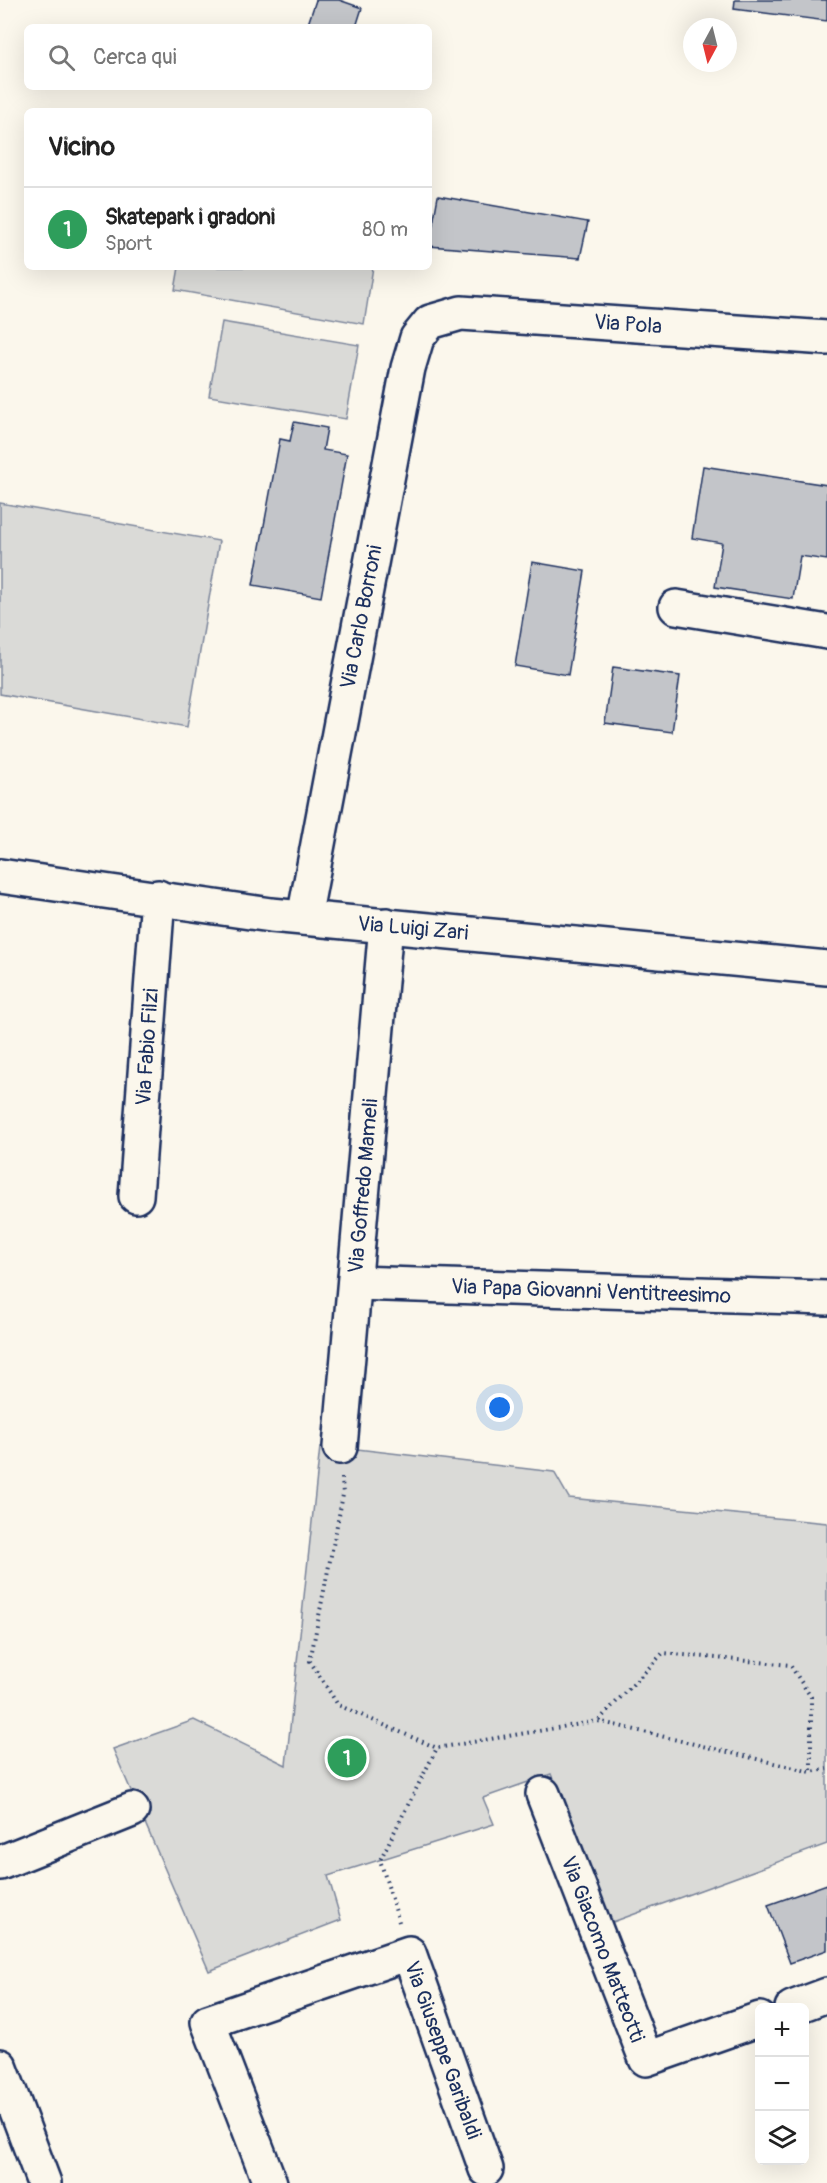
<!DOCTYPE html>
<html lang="it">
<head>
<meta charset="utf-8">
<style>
	:root { --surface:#fff; --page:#f6f6f6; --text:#222; --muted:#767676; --line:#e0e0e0; --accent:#1b2f5e }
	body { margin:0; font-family:Pangolin,sans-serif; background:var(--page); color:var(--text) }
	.controls { position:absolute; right:18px; bottom:18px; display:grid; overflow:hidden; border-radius:9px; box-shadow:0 6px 24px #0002 }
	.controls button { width:54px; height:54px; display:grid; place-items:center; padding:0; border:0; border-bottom:2px solid var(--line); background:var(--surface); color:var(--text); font:30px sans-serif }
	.compass { position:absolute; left:683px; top:18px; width:54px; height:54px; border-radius:50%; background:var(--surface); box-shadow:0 6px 24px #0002; rotate:187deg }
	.you { position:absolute; left:500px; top:1408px; width:21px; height:21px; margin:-15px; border:4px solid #fff; border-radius:50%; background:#1a73e8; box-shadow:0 0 0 9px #1a73e833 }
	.badge { display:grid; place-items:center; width:39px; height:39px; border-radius:50%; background:var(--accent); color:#fff; font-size:20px; font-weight:700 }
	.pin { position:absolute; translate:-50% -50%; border:3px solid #fff; box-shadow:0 2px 6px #0006 }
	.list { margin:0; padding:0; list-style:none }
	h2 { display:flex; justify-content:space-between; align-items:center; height:78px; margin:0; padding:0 24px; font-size:26px }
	h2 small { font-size:20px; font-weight:400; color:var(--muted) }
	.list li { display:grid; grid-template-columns:39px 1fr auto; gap:18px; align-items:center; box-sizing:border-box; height:84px; padding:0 24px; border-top:2px solid var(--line) }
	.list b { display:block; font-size:22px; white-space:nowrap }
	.list p { margin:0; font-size:20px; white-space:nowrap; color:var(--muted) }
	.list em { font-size:20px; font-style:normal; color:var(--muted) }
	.icon { flex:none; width:33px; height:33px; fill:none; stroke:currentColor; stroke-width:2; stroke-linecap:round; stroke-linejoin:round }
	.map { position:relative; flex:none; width:827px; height:2183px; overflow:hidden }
	.search { position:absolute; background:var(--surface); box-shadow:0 6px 24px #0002; left:24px; top:24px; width:408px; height:66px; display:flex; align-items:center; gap:15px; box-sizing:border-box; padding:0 21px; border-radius:9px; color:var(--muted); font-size:22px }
	.panel { position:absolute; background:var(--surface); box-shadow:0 6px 24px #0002; left:24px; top:108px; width:408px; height:162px; border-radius:9px }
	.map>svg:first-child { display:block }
	.green { fill:#dadad7; stroke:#7a849a; stroke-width:1.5 }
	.building { fill:#c3c5c9; stroke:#1b2f5e; stroke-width:1.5 }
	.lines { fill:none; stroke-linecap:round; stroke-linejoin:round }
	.street-casing { stroke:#1b2f5e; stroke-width:38 }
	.path { stroke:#1b2f5e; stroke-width:4; stroke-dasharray:1.5 4.5; stroke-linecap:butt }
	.street { stroke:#fbf7ec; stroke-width:33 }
	.labels { text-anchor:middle; stroke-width:4.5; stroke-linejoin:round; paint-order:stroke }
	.street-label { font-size:21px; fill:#1b2f5e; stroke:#fbf7ec }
</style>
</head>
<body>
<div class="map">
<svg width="827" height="2183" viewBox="0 0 827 2183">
	<rect width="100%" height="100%" fill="#fbf7ec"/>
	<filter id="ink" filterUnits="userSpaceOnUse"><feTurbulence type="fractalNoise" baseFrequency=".0167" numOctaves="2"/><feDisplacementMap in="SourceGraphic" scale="12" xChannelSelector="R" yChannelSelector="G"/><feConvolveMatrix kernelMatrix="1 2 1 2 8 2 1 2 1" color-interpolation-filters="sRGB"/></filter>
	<g filter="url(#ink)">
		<g class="green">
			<path d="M179 267H373L364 324 175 290Z"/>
			<path d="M222 322 359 345 346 419 209 396Z"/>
			<path d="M0 503 219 541 187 727 0 694Z"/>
			<path d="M320 1447H340L554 1472 569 1498 827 1523V1844L610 1923 551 1774 483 1798 494 1824 328 1876 341 1920 209 1971 113 1749 194 1720 286 1765Z"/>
		</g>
		<g class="building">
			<path d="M316 0H339L362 8 356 27H307Z"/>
			<path d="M735 0H827V21L734 9Z"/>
			<path d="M438 196 588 222 580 258 429 246Z"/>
			<path d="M294 422 327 428 323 450 347 454 321 597 253 585 280 439 290 441Z"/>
			<path d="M703 466 827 485V560L800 556 793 599 715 587 722 543 692 538Z"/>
			<path d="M532 562 585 571 568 675 515 666Z"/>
			<path d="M613 667 680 676 672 732 605 723Z"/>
			<path d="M827 1884V1950L790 1963 768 1905Z"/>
		</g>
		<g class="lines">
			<g class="street-casing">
				<g id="street">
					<path d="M676 607 827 632"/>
					<path d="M0 876 271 915 827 968"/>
					<path d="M304 918 408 368 417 338 430 322 461 313 827 338"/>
					<path d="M136 1196 158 897"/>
					<path d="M355 1283 827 1298"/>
					<path d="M340 1447 386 925"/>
					<path d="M543 1794 646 2059 760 2019"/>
					<path d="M0 1863 132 1810"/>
					<path d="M792 2008 827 1995"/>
					<path d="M0 2066 44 2183"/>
					<path d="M270 2183 208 2022 409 1953 486 2169"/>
				</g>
			</g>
			<g class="path">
				<path d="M342 1478 343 1495 310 1661 338 1705 437 1748 598 1721 811 1772 827 1769"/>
				<path d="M599 1720 663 1653 790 1665 811 1697V1772"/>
				<path d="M399 1922 380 1860 437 1748"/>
			</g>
			<use href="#street" class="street"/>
		</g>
	</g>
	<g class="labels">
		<g class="street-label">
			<text transform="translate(628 324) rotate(4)" y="7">Via Pola</text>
			<text transform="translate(361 617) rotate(-79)" y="7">Via Carlo Borroni</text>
			<text transform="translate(413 928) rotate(5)" y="7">Via Luigi Zari</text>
			<text transform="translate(147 1047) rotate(-86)" y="7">Via Fabio Filzi</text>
			<text transform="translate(363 1186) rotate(-85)" y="7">Via Goffredo Mameli</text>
			<text transform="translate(591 1291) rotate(2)" y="7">Via Papa Giovanni Ventitreesimo</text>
			<text transform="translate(603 1949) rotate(69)" y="7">Via Giacomo Matteotti</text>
			<text transform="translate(443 2050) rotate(70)" y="7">Via Giuseppe Garibaldi</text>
		</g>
	</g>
</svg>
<div class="controls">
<button>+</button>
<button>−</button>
<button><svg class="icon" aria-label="layers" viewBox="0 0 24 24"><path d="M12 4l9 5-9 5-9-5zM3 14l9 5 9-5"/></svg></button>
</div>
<svg class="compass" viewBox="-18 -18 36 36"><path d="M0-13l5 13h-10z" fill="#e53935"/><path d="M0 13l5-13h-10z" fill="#767676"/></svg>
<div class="you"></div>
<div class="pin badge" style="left:347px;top:1758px;background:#2e9e5b">1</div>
<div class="search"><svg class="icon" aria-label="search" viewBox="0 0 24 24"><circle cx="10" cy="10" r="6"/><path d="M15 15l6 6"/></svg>Cerca qui</div>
<section class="panel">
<h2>Vicino<small></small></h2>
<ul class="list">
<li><span class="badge" style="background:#2e9e5b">1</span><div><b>Skatepark i gradoni</b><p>Sport</p></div><em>80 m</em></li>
</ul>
</section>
</div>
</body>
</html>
